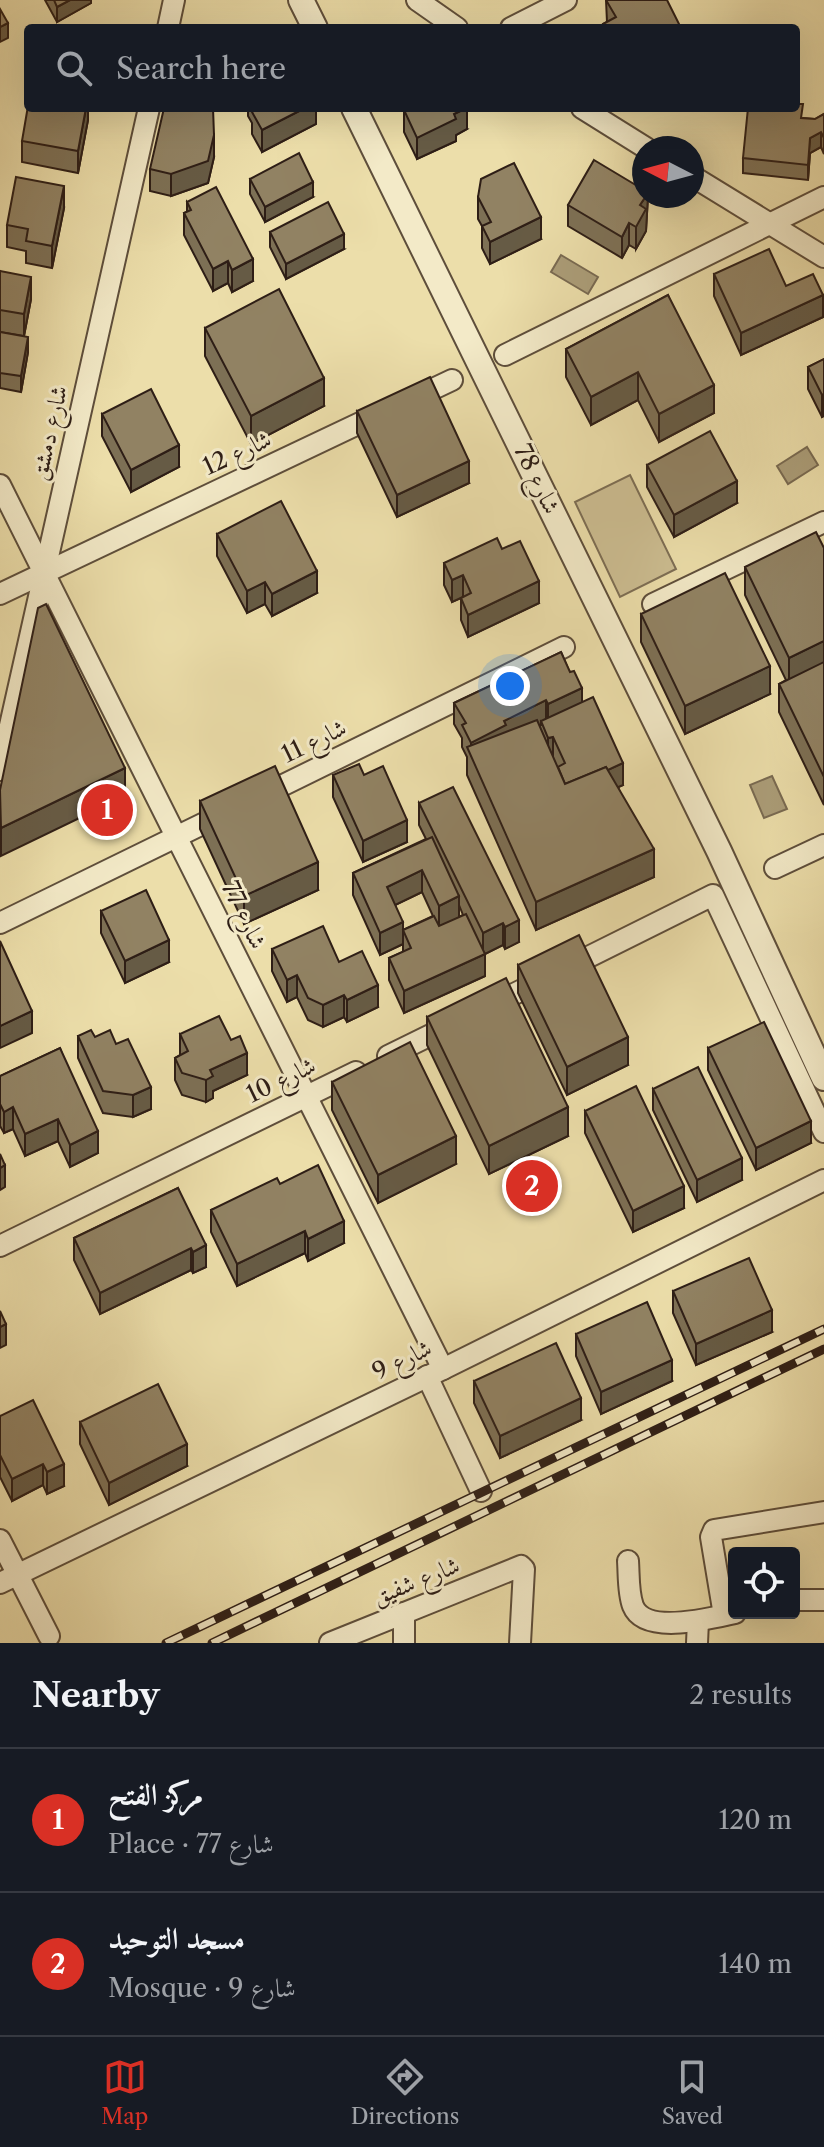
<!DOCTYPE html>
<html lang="en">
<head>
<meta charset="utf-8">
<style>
	:root { --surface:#171b24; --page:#20242c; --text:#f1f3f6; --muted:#9ea1a6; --line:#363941; --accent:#d93025 }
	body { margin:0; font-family:"Libre Caslon Text",Amiri,serif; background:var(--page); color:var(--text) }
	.controls { position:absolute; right:24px; bottom:24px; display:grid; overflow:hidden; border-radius:8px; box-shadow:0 8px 32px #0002 }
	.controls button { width:72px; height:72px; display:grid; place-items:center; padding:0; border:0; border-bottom:2px solid var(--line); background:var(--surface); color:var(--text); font:40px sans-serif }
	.compass { position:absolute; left:632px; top:136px; width:72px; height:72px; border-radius:50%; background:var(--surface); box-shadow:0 8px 32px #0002; rotate:276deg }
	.you { position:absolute; left:510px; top:686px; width:28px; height:28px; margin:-20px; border:6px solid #fff; border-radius:50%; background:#1a73e8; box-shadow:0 0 0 12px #1a73e833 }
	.badge { display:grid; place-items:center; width:52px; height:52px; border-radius:50%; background:var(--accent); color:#fff; font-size:26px; font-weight:700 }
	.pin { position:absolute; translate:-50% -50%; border:4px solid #fff; box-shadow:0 2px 8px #0006 }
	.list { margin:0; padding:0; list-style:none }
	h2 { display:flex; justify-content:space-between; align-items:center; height:104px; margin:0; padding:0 32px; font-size:34px }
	h2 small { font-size:26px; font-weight:400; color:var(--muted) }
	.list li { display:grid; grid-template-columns:52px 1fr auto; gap:24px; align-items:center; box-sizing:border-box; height:144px; padding:0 32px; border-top:2px solid var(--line) }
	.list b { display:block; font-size:30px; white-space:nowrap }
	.list p { margin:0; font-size:26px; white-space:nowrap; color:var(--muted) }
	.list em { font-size:26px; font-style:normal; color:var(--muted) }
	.icon { flex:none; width:44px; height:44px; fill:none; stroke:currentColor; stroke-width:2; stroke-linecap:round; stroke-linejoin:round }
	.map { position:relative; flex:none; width:824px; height:1643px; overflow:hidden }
	.search { position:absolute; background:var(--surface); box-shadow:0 8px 32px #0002; left:24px; right:24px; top:24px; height:88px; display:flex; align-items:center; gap:20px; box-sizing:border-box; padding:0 28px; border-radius:8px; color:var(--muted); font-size:30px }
	.sheet { height:392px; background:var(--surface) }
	nav { display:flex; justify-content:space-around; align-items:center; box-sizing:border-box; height:112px; border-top:2px solid var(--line); background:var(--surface); font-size:22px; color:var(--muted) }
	nav a { display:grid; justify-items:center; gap:4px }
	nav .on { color:var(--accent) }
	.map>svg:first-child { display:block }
	.green { fill:#ccbd91; stroke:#7d6e54; stroke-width:2 }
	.water { fill:#ab9d78; stroke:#796a51; stroke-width:2 }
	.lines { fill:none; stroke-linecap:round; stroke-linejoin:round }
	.minor-casing { stroke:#5e4e3b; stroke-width:24 }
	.tertiary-casing { stroke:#5e4e3b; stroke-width:28 }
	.minor { stroke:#f3eac8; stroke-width:20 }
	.tertiary { stroke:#f3eac8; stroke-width:24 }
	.rail-casing { stroke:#2e1e16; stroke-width:9 }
	.rail { stroke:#f3eac8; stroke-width:6; stroke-dasharray:18; stroke-linecap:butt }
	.wall { fill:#7d7055; stroke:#2e1e16; stroke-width:2; fill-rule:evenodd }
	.shaded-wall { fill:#665b45; stroke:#2e1e16; stroke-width:2 }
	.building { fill:#918263; stroke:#2e1e16; stroke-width:2 }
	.labels { text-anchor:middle; stroke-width:6; stroke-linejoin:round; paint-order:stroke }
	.street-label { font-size:24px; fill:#2e1e16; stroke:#f3eac8 }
</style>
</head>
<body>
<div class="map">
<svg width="824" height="1643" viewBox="0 0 824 1643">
	<rect width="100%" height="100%" fill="#ecdeaa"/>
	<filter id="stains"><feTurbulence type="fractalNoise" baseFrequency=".0025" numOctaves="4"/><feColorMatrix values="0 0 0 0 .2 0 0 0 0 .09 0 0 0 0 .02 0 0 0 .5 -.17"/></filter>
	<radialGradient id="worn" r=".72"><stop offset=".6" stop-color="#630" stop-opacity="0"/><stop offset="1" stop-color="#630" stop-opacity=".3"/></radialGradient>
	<path class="green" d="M630 475 676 569 620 597 575 502Z"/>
	<g class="water">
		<path d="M561 255 598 277 588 294 551 272Z"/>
		<path d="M807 447 818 465 788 484 777 466Z"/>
		<path d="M772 776 787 809 764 818 750 785Z"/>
	</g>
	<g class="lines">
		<g class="minor-casing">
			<g id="minor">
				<path d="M417 0 457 28"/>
				<path d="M168 28 174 0"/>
				<path d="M511 28 566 0"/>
				<path d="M582 108 646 148"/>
				<path d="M692 176 824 257"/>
				<path d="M505 355 824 197"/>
				<path d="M412 399 452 380"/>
				<path d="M0 485 443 1369"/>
				<path d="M0 594 379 414"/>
				<path d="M653 604 824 522"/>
				<path d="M0 770 149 108"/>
				<path d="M259 797 564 647"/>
				<path d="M775 868 824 845"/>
				<path d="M0 923 223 814"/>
				<path d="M492 1005 713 895 824 1132"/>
				<path d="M388 1056 449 1026"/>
				<path d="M0 1246 356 1072"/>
				<path d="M427 1376 481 1491"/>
				<path d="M0 1540 49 1636"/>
				<path d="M628 1561C629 1575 628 1593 633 1606 645 1636 712 1618 735 1613"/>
				<path d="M0 1583 443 1369 824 1180"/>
				<path d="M794 1600H824"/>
				<path d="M404 1613V1643"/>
				<path d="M724 1615 711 1537 714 1530 824 1512"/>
				<path d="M330 1643 521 1566 524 1569 520 1643"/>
				<path d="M697 1643 698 1621"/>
			</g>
		</g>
		<g class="tertiary-casing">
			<g id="tertiary">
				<path d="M301 0 315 28"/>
				<path d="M354 108 719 851 824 1078"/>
			</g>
		</g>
		<use href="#minor" class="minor"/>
		<use href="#tertiary" class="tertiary"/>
		<g class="rail-casing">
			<g id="rail">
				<path d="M166 1643 824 1329"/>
				<path d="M212 1643 824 1349"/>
			</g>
		</g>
		<use href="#rail" class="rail"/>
	</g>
	<g class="wall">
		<path d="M45 0H91V3L57 22Z"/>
		<path d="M606 0 681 28H603V24L607 22Z"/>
		<path d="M88 108V120L78 173 22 162V141Z"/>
		<path d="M248 108H316V124L262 152 252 134V123L248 116Z"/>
		<path d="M404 110 467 129 456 135V141L417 159 404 132Z"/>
		<path d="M824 114V154L821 147 810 153 808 180 743 173V158L803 118 815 119Z"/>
		<path d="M214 157 208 183 171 196 150 191V169Z"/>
		<path d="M250 179 313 197 265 222 250 194Z"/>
		<path d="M648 196 646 231 636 249 629 245 622 258 568 226V205Z"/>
		<path d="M478 197 541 239 490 264 482 248V226L478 219Z"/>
		<path d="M187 202 253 281 232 292 228 283 213 291 184 235V213L187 212Z"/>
		<path d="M64 208 52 268 26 263V251L7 247V225Z"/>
		<path d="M270 232 344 249 286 279 270 247Z"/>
		<path d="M0 271 31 299 24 336 0 332Z"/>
		<path d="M714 274 786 286 823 317 741 355 714 296Z"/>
		<path d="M668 295 714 413 659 442 638 400 591 425 566 377V349Z"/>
		<path d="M205 328 324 406 251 444 205 356Z"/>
		<path d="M0 332 28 352 21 392 0 388Z"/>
		<path d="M824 359V416L822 417 808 389V367Z"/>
		<path d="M357 411 469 483 397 517 357 433Z"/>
		<path d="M102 414 179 467 131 492 102 436Z"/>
		<path d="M647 465 737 503 674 537 647 487Z"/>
		<path d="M217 534 317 593 272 616 265 604 247 613 217 556Z"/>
		<path d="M824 548V805L779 712V684L786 680 745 595V567Z"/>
		<path d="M502 549 539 603 468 637 461 620V598L463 597 452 602 444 585V563Z"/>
		<path d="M641 614 770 694 685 734 641 642Z"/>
		<path d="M561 652 582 702 623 785 618 787 654 877 536 930 467 775V757L462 747V738L454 724V703Z"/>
		<path d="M333 775H364L407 842 363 862 333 797Z"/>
		<path d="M200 801 318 890 244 924 200 829Z"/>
		<path d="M419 803 519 942 505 949 503 945 485 954V976L404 1013 389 980V958L403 952V944L380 955 353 895V873L426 839 419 825ZM422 892 433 916 403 930 395 905ZM459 905 463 915 459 917Z"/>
		<path d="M101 911 169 962 125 983 101 933Z"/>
		<path d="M272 949 339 962 378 1007 347 1022 344 1017 323 1027 308 1020 297 997 287 1002 272 971Z"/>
		<path d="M518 965 628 1065 567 1095 518 993Z"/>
		<path d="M427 1017 568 1136 489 1174 427 1045Z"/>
		<path d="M180 1034 247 1075 213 1091V1098L206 1102 182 1095 175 1080V1058L180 1055Z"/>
		<path d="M78 1036 95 1037 116 1044 151 1109 133 1117 103 1113 78 1058Z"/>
		<path d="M60 1048 98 1153 70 1167 58 1141 25 1156 13 1129 4 1133 0 1126V1076Z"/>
		<path d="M708 1048 811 1143 756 1170 708 1070Z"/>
		<path d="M332 1082 456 1164 378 1203 332 1110Z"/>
		<path d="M653 1089 742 1180 697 1202 653 1110Z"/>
		<path d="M585 1111 684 1208 633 1232 585 1133Z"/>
		<path d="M280 1184 344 1243 308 1261 305 1253 237 1286 211 1232V1210Z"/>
		<path d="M178 1188 206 1267 193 1273 191 1270 100 1314 74 1260V1238Z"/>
		<path d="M673 1291 772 1332 696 1365 673 1313Z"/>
		<path d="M576 1334 672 1381 601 1414 576 1356Z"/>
		<path d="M474 1381 581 1420 500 1458 474 1403Z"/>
		<path d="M0 1416 64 1486 47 1494 43 1485 12 1501 0 1477Z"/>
		<path d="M80 1422 187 1466 109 1505 80 1444Z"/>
	</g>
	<g class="shaded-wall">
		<path d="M70 0H91V3L57 22V7Z"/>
		<path d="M8 23V38L0 42V27Z"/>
		<path d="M86 108H88V120L78 173V151Z"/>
		<path d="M305 108H316V124L262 152V130Z"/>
		<path d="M467 108V129L456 135V141L417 159V138L454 114Z"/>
		<path d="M821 132V147L810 153 808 180V165L810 138Z"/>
		<path d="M214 135V157L208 183 171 196V174Z"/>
		<path d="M313 182V197L265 222V207Z"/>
		<path d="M64 186V208L52 268V246Z"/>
		<path d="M646 196H648L646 231 636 249V227L640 205Z"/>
		<path d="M541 217V239L490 264V242Z"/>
		<path d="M629 223V245L622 258V237Z"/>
		<path d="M344 234V249L286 279V264Z"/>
		<path d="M253 259V281L232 292V270Z"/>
		<path d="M228 261V283L213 291V269Z"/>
		<path d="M31 277V299L24 336V314Z"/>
		<path d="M823 295V317L741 355V333Z"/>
		<path d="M28 337V352L21 392V376Z"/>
		<path d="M638 372V400L591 425V397Z"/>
		<path d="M324 378V406L251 444V416Z"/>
		<path d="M714 385V413L659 442V414Z"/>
		<path d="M824 394V416L822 417V395Z"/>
		<path d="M179 445V467L131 492V470Z"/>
		<path d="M469 461V483L397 517V495Z"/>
		<path d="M737 481V503L674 537V515Z"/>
		<path d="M317 571V593L272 616V594Z"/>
		<path d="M463 575V597L452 602V580Z"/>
		<path d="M539 581V603L468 637V615Z"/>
		<path d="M265 582V604L247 613V591Z"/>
		<path d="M824 641V669L789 686V658Z"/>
		<path d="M770 666V694L685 734V706Z"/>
		<path d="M582 688V710L548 726V704Z"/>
		<path d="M546 700V722L541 721V725L506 741 471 755V743L504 721Z"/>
		<path d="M553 737V759L548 760V738Z"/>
		<path d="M623 763V785L567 810V788Z"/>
		<path d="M125 768V796L1 856V828Z"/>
		<path d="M407 820V842L363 862V841Z"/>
		<path d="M654 849V877L536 930V902Z"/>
		<path d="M318 862V890L244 924V896Z"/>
		<path d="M422 870V892L387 909V887Z"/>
		<path d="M459 896V918L439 927V906Z"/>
		<path d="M519 920V942L505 949V927Z"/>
		<path d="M403 922V944L380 955V933Z"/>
		<path d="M503 923V945L483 955V933Z"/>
		<path d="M169 940V962L125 983V961Z"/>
		<path d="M485 954V976L404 1013V991Z"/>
		<path d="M297 975V997L287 1002V980Z"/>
		<path d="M378 985V1007L347 1022V1000Z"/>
		<path d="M344 995V1017L323 1027V1005Z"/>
		<path d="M32 1011V1033L0 1048V1026Z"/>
		<path d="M628 1037V1065L567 1095V1067Z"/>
		<path d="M247 1053V1075L213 1091V1098L206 1102V1080L210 1070Z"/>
		<path d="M151 1087V1109L133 1117V1095Z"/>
		<path d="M13 1107V1129L4 1133V1112Z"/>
		<path d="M568 1107V1136L489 1174V1146Z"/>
		<path d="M58 1119V1141L25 1156V1134Z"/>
		<path d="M811 1121V1143L756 1170V1148Z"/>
		<path d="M98 1131V1153L70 1167V1145Z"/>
		<path d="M456 1136V1164L378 1203V1175Z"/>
		<path d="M742 1158V1180L697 1202V1180Z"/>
		<path d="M5 1165V1187L0 1190V1168Z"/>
		<path d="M684 1186V1208L633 1232V1211Z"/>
		<path d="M344 1221V1243L308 1261V1239Z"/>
		<path d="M305 1231V1253L237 1286V1264Z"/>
		<path d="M206 1245V1267L193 1273V1252Z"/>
		<path d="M191 1248V1270L100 1314V1293Z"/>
		<path d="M772 1310V1332L696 1365V1344Z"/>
		<path d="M6 1324V1345L0 1348V1327Z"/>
		<path d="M672 1360V1381L601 1414V1392Z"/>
		<path d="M581 1398V1420L500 1458V1436Z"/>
		<path d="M187 1444V1466L109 1505V1483Z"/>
		<path d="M43 1464V1485L12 1501V1479Z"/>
		<path d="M64 1464V1486L47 1494V1472Z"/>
	</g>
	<g class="building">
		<path d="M54 0H70L57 7Z"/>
		<path d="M606 0H667L681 28H605L603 24 616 17Z"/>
		<path d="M0 9 8 23 0 27Z"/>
		<path d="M796 104H803L801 118 815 119 824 114V138L821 132 810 138 808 165 743 158 748 108H796Z"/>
		<path d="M28 106V108H86L78 151 22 141Z"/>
		<path d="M164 108H213L214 135 208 161 171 174 150 169Z"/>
		<path d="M256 108H305L262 130 252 112 256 109Z"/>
		<path d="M410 108H466L454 114 456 119 417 138 404 110Z"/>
		<path d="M299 153 313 182 265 207 250 179Z"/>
		<path d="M594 160 644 190V196H646L640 205 646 209 636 227 629 223 622 237 568 205Z"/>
		<path d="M514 163 541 217 490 242 482 226 491 222 478 197 481 179Z"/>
		<path d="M16 177 64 186 52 246 26 241 28 229 7 225Z"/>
		<path d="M216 187 253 259 232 270 228 261 213 269 184 213 191 210 187 202Z"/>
		<path d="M328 202 344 234 286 264 270 232Z"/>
		<path d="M769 249 786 286 813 274 823 295 741 333 714 274Z"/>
		<path d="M0 271 31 277 24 314 0 310Z"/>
		<path d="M279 289 324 378 251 416 205 328Z"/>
		<path d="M668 295 714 385 659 414 638 372 591 397 566 349Z"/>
		<path d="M0 332 28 337 21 376 0 373Z"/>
		<path d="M824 359V394L822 395 808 367Z"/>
		<path d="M430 377 469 461 397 495 357 411Z"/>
		<path d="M151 389 179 445 131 470 102 414Z"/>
		<path d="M710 431 737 481 674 515 647 465Z"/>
		<path d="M281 501 317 571 272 594 265 582 247 591 217 534Z"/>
		<path d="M816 532 824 548V641L789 658 745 567Z"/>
		<path d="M497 538 502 549 520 541 539 581 468 615 461 598 471 593 463 575 452 580 444 563Z"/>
		<path d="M725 573 770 666 685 706 641 614Z"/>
		<path d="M46 604 125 768 1 828 0 790 38 608Z"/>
		<path d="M561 652 570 672 574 671 582 688 548 704 546 700 504 721 506 725 471 743 462 725 466 723 454 703Z"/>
		<path d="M824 662V777L779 684Z"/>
		<path d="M593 697 623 763 608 770 606 767 565 784 558 767 565 763 553 737 548 738 541 721Z"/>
		<path d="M537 720 565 784 606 767 654 849 536 902 467 747Z"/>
		<path d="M359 764 364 775 383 766 407 820 363 841 333 775Z"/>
		<path d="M275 766 318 862 244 896 200 801Z"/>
		<path d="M453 787 519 920 505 927 503 923 483 933 419 803Z"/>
		<path d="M432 837 459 896 439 906 422 870 387 887 403 922 380 933 353 873Z"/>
		<path d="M146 890 169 940 125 961 101 911Z"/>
		<path d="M466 914 485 954 404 991 389 958 411 948 403 930 434 916 439 926Z"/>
		<path d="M323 926 339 962 362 951 378 985 347 1000 344 995 323 1005 308 998 297 975 287 980 272 949Z"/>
		<path d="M579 935 628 1037 567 1067 518 965Z"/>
		<path d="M0 941 32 1011 0 1026Z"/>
		<path d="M506 978 568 1107 489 1146 427 1017Z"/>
		<path d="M219 1016 231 1040 240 1036 247 1053 210 1070 213 1076 206 1080 182 1073 175 1058 188 1051 180 1034Z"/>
		<path d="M764 1022 811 1121 756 1148 708 1048Z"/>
		<path d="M91 1030 95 1037 110 1030 116 1044 128 1039 151 1087 133 1095 103 1091 78 1036Z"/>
		<path d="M410 1042 456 1136 378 1175 332 1082Z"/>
		<path d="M60 1048 98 1131 70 1145 58 1119 25 1134 13 1107 4 1112 0 1104V1076Z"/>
		<path d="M698 1067 742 1158 697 1180 653 1089Z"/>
		<path d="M636 1086 684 1186 633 1211 585 1111Z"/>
		<path d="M0 1154 5 1165 0 1168Z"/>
		<path d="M318 1165 344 1221 308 1239 305 1231 237 1264 211 1210 277 1178 280 1184Z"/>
		<path d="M178 1188 206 1245 193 1252 191 1248 100 1293 74 1238Z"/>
		<path d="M749 1258 772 1310 696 1344 673 1291Z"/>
		<path d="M647 1302 672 1360 601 1392 576 1334Z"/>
		<path d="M0 1311 6 1324 0 1327Z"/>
		<path d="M556 1343 581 1398 500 1436 474 1381Z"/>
		<path d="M158 1384 187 1444 109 1483 80 1422Z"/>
		<path d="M33 1400 64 1464 47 1472 43 1464 12 1479 0 1455V1416Z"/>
	</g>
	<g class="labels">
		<g class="street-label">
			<text transform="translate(49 433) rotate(-77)" y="8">شارع دمشق</text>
			<text transform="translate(237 453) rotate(-25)" y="8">شارع 12</text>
			<text transform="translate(537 479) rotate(64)" y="8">شارع 78</text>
			<text transform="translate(314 741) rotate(-26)" y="8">شارع 11</text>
			<text transform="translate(244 915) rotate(64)" y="8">شارع 77</text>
			<text transform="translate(281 1080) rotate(-26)" y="8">شارع 10</text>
			<text transform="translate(402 1360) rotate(-26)" y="8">شارع 9</text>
			<text transform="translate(416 1581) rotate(-22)" y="8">شارع شفيق</text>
		</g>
	</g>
	<rect width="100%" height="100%" filter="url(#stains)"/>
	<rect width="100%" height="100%" fill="url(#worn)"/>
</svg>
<div class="controls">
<button><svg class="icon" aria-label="locate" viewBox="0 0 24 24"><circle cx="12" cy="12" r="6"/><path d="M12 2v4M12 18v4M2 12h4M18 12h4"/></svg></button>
</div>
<svg class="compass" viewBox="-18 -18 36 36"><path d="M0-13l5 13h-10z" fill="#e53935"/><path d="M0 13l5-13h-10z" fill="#9ea1a6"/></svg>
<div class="you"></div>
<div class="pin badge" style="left:107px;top:810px">1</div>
<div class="pin badge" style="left:532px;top:1186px">2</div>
<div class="search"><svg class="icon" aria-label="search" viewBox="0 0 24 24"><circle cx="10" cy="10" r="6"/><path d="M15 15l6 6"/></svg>Search here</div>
</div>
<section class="sheet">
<h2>Nearby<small>2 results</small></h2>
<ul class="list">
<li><span class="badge">1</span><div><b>مركز الفتح</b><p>Place · شارع 77</p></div><em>120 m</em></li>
<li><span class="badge">2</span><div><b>مسجد التوحيد</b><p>Mosque · شارع 9</p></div><em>140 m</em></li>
</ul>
</section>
<nav>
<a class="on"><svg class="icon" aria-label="map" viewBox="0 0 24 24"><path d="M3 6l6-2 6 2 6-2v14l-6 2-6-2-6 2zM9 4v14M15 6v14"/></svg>Map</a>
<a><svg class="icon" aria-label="directions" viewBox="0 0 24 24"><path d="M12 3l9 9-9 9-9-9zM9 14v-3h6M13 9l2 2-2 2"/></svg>Directions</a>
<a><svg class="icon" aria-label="saved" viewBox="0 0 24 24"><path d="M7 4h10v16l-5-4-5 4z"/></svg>Saved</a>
</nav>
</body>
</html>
